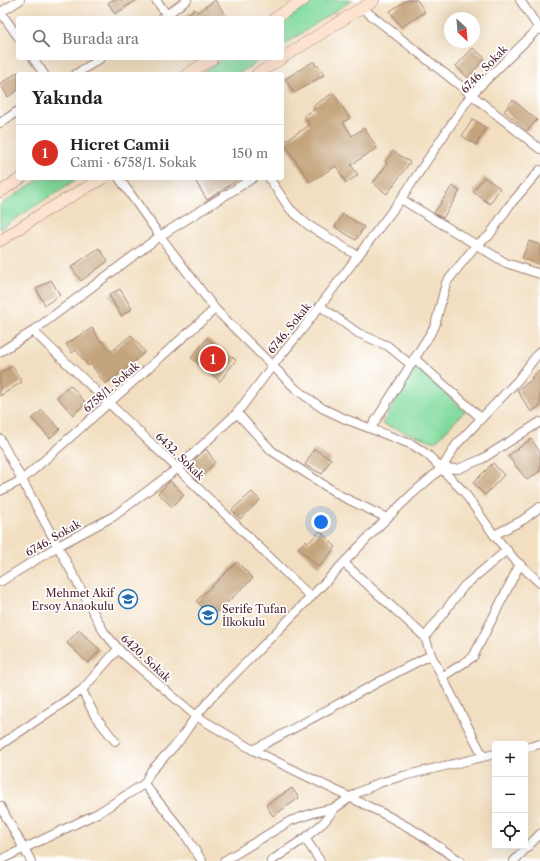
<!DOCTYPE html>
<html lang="tr">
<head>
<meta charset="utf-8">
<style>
	:root { --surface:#fff; --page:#f2f2f2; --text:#222; --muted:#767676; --line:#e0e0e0; --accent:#d93025 }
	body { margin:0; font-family:"Libre Caslon Text",serif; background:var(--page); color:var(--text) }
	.controls { position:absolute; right:12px; bottom:12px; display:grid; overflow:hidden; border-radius:4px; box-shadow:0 4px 16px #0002 }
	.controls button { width:36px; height:36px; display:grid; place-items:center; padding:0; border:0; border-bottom:1px solid var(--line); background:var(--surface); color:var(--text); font:20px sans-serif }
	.compass { position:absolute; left:444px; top:12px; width:36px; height:36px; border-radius:50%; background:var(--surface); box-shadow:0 4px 16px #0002; rotate:154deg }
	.you { position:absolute; left:321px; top:522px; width:14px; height:14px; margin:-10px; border:3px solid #fff; border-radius:50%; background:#1a73e8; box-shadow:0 0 0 6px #1a73e833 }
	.badge { display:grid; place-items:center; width:26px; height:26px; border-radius:50%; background:var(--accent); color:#fff; font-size:13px; font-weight:700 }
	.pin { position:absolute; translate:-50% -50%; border:2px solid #fff; box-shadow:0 1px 4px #0006 }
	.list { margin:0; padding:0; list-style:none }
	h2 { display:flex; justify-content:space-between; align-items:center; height:52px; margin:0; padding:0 16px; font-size:17px }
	h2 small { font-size:13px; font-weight:400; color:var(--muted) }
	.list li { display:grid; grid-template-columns:26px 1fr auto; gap:12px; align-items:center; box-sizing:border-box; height:56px; padding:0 16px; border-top:1px solid var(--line) }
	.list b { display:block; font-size:15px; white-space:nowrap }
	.list p { margin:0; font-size:13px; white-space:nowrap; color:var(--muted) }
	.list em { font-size:13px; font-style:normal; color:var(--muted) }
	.icon { flex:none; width:22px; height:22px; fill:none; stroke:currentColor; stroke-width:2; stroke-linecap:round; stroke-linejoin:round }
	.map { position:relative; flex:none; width:540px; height:861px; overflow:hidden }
	.search { position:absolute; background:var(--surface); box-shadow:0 4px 16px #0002; left:16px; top:16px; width:268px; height:44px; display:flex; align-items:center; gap:10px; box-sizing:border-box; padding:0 14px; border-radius:4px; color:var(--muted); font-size:15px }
	.panel { position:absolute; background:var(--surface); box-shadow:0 4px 16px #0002; left:16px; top:72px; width:268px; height:108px; border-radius:4px }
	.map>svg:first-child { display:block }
	.green { fill:#83db9f; stroke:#667d65 }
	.building { fill:#c4a47c }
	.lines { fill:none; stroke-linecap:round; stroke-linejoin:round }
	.street-casing { stroke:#9e7f76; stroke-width:10 }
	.secondary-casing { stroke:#9e7f76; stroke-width:12 }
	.street { stroke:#fff; stroke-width:8 }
	.secondary { stroke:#fde4d1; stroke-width:11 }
	.labels { text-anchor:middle; stroke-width:3.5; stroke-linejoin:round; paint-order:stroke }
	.street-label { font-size:11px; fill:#4a1f2b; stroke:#fff }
	.poi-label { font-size:11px; fill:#4a1f2b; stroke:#fff; text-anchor:end }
</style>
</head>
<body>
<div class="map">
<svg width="540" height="861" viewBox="0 0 540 861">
	<rect width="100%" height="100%" fill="#fff"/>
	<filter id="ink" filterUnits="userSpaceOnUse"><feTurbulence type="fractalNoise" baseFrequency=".025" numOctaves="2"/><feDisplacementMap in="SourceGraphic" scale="8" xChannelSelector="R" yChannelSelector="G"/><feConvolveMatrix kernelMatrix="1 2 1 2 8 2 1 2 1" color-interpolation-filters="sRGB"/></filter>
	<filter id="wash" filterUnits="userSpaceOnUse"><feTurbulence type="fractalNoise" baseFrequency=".012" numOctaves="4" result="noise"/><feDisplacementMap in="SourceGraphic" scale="16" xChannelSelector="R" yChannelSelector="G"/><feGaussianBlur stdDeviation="0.9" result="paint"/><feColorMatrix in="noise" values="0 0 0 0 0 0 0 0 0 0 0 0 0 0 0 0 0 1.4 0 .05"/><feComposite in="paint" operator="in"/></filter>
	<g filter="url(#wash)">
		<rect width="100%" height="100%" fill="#f2dfc1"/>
		<g class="green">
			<path d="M314 0H352L282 46V20Z"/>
			<path d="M225 58H263L238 74H200Z"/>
			<path d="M41 178H78L0 229V205Z"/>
			<path d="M416 366 465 411 435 442 382 424Z"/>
		</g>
		<g id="blocks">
			<g class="building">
				<path d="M112 0H137L115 14 108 3Z"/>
				<path d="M215 0 228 18H182L195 9 198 12Z"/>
				<path d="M407 0H417L425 12 401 27 390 11Z"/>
				<path d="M473 48 485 58 468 78 456 66Z"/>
				<path d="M314 61 316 66H319L324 75 294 93 285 79Z"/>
				<path d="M18 72V90L8 97 0 84Z"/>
				<path d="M333 93 350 118 343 122 352 136 364 128 377 148 351 165 358 175 346 183 336 166 310 182 283 142 310 125 304 116 315 109 313 106Z"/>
				<path d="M513 100 537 120 527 131 504 111Z"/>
				<path d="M473 119 486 128 476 145 462 136Z"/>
				<path d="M393 151 410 162 387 194 373 183 387 164 385 162Z"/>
				<path d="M484 177 500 188 490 204 473 192Z"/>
				<path d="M203 178H240L207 200 196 182Z"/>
				<path d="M452 186 460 191 443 218 434 213Z"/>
				<path d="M343 214 364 227 356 240 335 227Z"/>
				<path d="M529 241 540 245V265L522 258Z"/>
				<path d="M99 248 108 261 81 281 71 267Z"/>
				<path d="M51 280 60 295 45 305 36 289Z"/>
				<path d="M120 289 132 309 121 316 109 295Z"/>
				<path d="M92 328 101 342 102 341 111 352 131 335 145 352 123 371 105 384 91 364 88 366 76 350 72 353 66 344Z"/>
				<path d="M207 338 236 360 220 381 191 358Z"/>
				<path d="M12 366 22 382 0 396V374Z"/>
				<path d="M540 370V406L531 412 517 390 533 379 531 378Z"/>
				<path d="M70 385 86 403 73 415 57 397Z"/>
				<path d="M42 410 60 429 50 438 32 419Z"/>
				<path d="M531 439 540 452V471L527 480 508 456Z"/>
				<path d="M206 449 215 462 202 476 189 465Z"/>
				<path d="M314 449 331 459 322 474 305 465Z"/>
				<path d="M493 463 504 475 485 495 473 483Z"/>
				<path d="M170 481 184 495 172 507 158 493Z"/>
				<path d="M252 492 260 500 240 519 232 510Z"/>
				<path d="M320 531 336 547 319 567 298 548 306 540 308 543Z"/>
				<path d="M237 562 253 578 212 617 196 601Z"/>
				<path d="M79 630 100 650 88 663 67 643Z"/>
				<path d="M292 788 299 798 273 816 266 805Z"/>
			</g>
		</g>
	</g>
	<g filter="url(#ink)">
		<use href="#blocks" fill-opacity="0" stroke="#9e7f76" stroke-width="1"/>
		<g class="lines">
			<g class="street-casing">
				<g id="street">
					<path d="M156 0 167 15"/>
					<path d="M520 0 540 30"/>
					<path d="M362 8 540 149"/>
					<path d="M0 11 18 37"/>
					<path d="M1 12 20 0"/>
					<path d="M162 18 187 0"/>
					<path d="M33 58 44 74"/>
					<path d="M76 74 101 58"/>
					<path d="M0 123 18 111"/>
					<path d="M119 178 160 236 215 309 297 390 322 408 343 418 413 445 428 455 464 492 494 535 515 560 540 583"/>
					<path d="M269 178 290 209 308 225 358 256"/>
					<path d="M401 199 506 263 540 274"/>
					<path d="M320 306 358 333 388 346 410 364"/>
					<path d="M33 331 173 464 311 597"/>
					<path d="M0 352 33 331 160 236 253 178"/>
					<path d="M414 358 481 418"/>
					<path d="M237 413 272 451 341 496 387 518"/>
					<path d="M371 428 435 326 446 283 476 245 489 236 509 206 540 170"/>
					<path d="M0 439 104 632 122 653 196 716 253 750 386 815 417 832 460 861"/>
					<path d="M442 468 458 469 482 459 540 422"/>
					<path d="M0 491 22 480 215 309"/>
					<path d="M494 535 523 520 540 507"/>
					<path d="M344 563 425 637 431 655 483 756"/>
					<path d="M0 582 58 546 114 516 178 468 237 413 273 365 301 331 401 199 471 95 539 28"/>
					<path d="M425 637 464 586 507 550"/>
					<path d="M442 677 473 657 520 564"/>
					<path d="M82 690 95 716 115 741"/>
					<path d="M0 745 82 690 118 649"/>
					<path d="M525 748 540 744"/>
					<path d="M253 750C313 719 370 685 431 655"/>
					<path d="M144 784 184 833 202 861"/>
					<path d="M0 806 31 861"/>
					<path d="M305 838 320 861"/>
					<path d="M0 860 98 813 144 784 151 771 179 741 196 716 213 696 311 597 378 527 412 494 442 468 456 445 518 380 540 351"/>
					<path d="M224 861 290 821 316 812 335 808"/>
					<path d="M271 861 305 838 324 822 335 808 357 793 379 783 403 776 495 754"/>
					<path d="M514 861 540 834"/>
				</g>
			</g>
			<g class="secondary-casing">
				<g id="secondary">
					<path d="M275 18 304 0"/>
					<path d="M187 74 213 58"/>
					<path d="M257 74 374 0"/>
					<path d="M0 192 21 178"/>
					<path d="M0 241 44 212 103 178"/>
				</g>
			</g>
			<use href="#street" class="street"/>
			<use href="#secondary" class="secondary"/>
		</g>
	</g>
	<defs>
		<g id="school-ring" transform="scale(1)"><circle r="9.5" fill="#fff" stroke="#1f6fb2" stroke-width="1.5"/><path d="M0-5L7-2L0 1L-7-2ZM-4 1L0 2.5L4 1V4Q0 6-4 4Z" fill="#1f6fb2"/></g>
	</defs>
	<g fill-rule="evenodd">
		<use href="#school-ring" x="128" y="599"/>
		<use href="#school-ring" x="208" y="615"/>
	</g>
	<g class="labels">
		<g class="street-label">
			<text transform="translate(484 69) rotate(-46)" y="4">6746. Sokak</text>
			<text transform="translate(289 328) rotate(-51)" y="4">6746. Sokak</text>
			<text transform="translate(111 387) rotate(-41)" y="4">6758/1. Sokak</text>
			<text transform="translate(180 456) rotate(44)" y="4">6432. Sokak</text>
			<text transform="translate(53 538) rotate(-30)" y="4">6746. Sokak</text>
			<text transform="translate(146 658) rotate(43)" y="4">6420. Sokak</text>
		</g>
		<g class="poi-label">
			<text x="114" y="597">Mehmet Akif<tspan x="114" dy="13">Ersoy Anaokulu</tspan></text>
			<text x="222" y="613" text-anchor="start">Şerife Tufan<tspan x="222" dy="13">İlkokulu</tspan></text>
		</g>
	</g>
</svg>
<div class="controls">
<button>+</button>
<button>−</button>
<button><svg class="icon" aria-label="locate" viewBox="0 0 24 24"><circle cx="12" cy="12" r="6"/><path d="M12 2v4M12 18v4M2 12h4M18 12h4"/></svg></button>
</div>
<svg class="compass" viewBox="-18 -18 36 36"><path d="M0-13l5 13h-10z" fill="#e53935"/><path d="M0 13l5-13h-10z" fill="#767676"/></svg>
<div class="you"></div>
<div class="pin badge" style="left:213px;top:359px">1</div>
<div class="search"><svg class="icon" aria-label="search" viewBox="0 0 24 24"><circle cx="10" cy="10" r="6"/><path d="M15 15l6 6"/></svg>Burada ara</div>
<section class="panel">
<h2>Yakında<small></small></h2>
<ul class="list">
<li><span class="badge">1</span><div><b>Hicret Camii</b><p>Cami · 6758/1. Sokak</p></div><em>150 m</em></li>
</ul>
</section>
</div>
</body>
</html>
